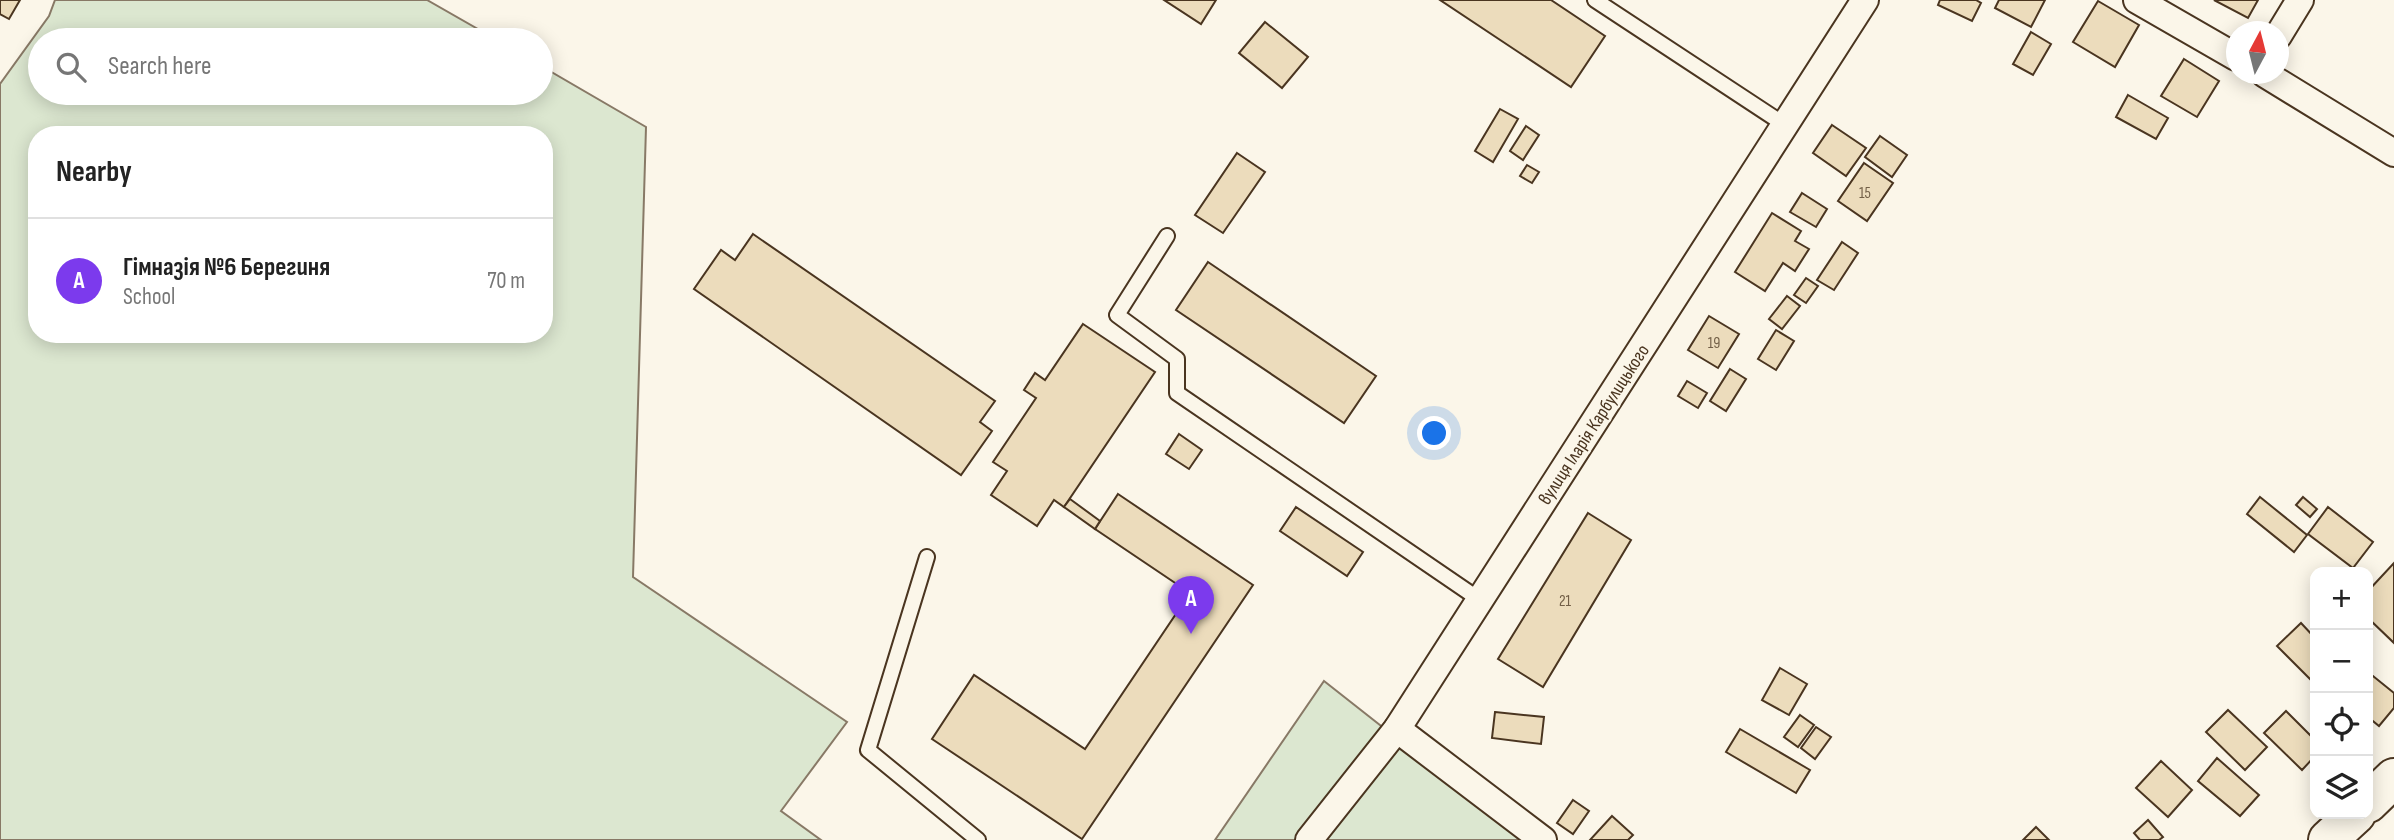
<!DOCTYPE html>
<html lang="en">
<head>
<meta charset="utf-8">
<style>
	:root { --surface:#fff; --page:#f6f6f6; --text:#222; --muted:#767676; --line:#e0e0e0; --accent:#7c3aed }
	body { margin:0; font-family:"Sofia Sans Condensed",sans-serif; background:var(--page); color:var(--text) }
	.controls { position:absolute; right:21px; bottom:21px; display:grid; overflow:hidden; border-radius:14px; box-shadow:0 4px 18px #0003 }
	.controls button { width:63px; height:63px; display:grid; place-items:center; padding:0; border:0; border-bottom:2px solid var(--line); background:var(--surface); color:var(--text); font:35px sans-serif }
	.compass { position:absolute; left:2226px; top:21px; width:63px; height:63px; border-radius:50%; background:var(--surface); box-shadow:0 4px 18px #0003; rotate:7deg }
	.you { position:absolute; left:1435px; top:434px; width:24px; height:24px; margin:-18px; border:5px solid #fff; border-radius:50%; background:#1a73e8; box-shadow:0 0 0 10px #1a73e833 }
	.badge { display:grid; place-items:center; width:46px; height:46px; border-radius:50%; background:var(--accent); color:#fff; font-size:23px; font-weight:700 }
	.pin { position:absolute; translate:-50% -58px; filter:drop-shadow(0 2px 4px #0008) }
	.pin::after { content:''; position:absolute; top:37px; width:24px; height:21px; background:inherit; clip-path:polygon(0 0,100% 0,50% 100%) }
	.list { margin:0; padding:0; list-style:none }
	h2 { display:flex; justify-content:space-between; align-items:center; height:91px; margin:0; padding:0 28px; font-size:30px }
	h2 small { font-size:23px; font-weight:400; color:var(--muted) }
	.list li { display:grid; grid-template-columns:46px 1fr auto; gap:21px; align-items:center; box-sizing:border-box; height:126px; padding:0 28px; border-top:2px solid var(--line) }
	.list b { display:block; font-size:26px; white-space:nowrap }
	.list p { margin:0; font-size:23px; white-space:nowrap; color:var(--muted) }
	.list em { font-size:23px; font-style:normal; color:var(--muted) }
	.icon { flex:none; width:38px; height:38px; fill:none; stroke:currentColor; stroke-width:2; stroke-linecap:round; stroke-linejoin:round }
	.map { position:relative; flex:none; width:2394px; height:840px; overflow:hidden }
	.search { position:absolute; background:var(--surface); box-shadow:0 4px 18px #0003; left:28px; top:28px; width:525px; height:77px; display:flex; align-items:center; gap:18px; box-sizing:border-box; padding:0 24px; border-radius:38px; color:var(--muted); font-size:26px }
	.panel { position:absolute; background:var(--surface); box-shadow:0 4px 18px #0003; left:28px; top:126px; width:525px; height:217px; border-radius:28px }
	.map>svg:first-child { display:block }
	.green { fill:#dce7d0; stroke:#887966; stroke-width:2; fill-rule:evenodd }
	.building { fill:#ecdcbc; stroke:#4a3520; stroke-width:2 }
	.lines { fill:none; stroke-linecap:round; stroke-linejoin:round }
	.service-casing { stroke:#4a3520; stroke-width:18 }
	.minor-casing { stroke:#4a3520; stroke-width:30 }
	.secondary-casing { stroke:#4a3520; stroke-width:42 }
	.service { stroke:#fbf6e9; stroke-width:14 }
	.minor { stroke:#fbf6e9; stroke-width:26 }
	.secondary { stroke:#fbf6e9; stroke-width:38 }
	.labels { text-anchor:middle; stroke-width:5; stroke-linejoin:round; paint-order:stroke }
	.number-label { font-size:16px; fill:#725f47 }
	.street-label { font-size:19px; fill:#4a3520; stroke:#fbf6e9 }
</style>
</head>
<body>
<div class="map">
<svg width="2394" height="840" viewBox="0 0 2394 840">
	<rect width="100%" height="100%" fill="#fbf6e9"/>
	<g class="green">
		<path d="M55 0H427L497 40H40V93H541V66L646 127 633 577 847 722 781 811 821 840H0V84L49 16ZM37 135H544V334H37Z"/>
		<path d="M1324 681 1526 840H1215Z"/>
	</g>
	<g class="building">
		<path d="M0 0H20L9 19 0 14Z"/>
		<path d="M1164 0H1216L1201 24Z"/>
		<path d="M1440 0H1551L1605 36 1571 87Z"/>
		<path d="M1940 0H1976L1981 3 1972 21 1938 5Z"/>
		<path d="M1999 0H2045L2031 27 1995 8Z"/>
		<path d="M2214 0H2258L2248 18Z"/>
		<path d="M2098 1 2139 25 2115 67 2073 42Z"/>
		<path d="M1265 22 1308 57 1282 88 1239 53Z"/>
		<path d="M2031 32 2051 44 2033 75 2013 64Z"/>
		<path d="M2184 59 2219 81 2197 117 2161 96Z"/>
		<path d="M2128 95 2168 118 2156 139 2116 117Z"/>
		<path d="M1500 109 1518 119 1493 162 1475 151Z"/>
		<path d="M1832 125 1866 148 1846 176 1813 153Z"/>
		<path d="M1526 126 1539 135 1523 160 1510 151Z"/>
		<path d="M1880 136 1907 155 1892 177 1865 157Z"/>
		<path d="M1237 153 1265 172 1223 233 1195 215Z"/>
		<path d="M1864 163 1893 183 1867 221 1838 201Z"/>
		<path d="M1527 165 1539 172 1532 183 1520 176Z"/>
		<path d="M1802 193 1827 209 1816 227 1790 212Z"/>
		<path d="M1772 213 1801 231 1795 241 1809 249 1795 271 1783 263 1765 291 1735 272Z"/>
		<path d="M753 234 995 401 980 422 992 431 961 475 694 289 721 250 735 260Z"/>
		<path d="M1842 242 1858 253 1834 290 1817 280Z"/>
		<path d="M1208 262 1376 376 1344 423 1176 310Z"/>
		<path d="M1806 278 1818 286 1806 303 1794 295Z"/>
		<path d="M1787 296 1800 306 1782 329 1769 319Z"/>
		<path d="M1709 316 1739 334 1718 368 1688 350Z"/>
		<path d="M1083 324 1155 372 1064 507 1054 500 1037 526 991 495 1007 471 993 462 1036 398 1024 390 1035 373 1045 380Z"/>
		<path d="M1776 330 1794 341 1776 370 1758 359Z"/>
		<path d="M1730 369 1746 379 1726 411 1710 401Z"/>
		<path d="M1687 381 1707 393 1698 408 1678 396Z"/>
		<path d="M1179 434 1202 450 1189 469 1166 454Z"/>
		<path d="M1118 494 1253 585 1082 839 932 739 974 675 1085 749 1190 593 1095 529Z"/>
		<path d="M2260 497 2307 535 2294 552 2247 514Z"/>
		<path d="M2303 497 2317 509 2310 517 2296 505Z"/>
		<path d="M1070 499 1100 521 1095 529 1064 507Z"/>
		<path d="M1296 507 1363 552 1347 576 1280 531Z"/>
		<path d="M2328 507 2373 542 2353 568 2308 534Z"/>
		<path d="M1588 513 1631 540 1543 687 1498 659Z"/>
		<path d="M2394 563V643L2368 618V591Z"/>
		<path d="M2301 623 2315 638V684L2277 646Z"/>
		<path d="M1780 668 1807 684 1789 715 1762 700Z"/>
		<path d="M2368 672 2394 693V708L2379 726 2368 717Z"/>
		<path d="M2228 710 2267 747 2245 770 2206 732Z"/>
		<path d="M2286 711 2315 740V756L2302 770 2264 733Z"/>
		<path d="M1495 712 1544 717 1541 744 1492 738Z"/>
		<path d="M1800 715 1814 725 1798 747 1784 737Z"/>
		<path d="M1816 727 1831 737 1815 759 1801 748Z"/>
		<path d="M1740 729 1810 770 1796 793 1726 752Z"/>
		<path d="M2217 758 2259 795 2240 816 2198 781Z"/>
		<path d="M2161 761 2192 790 2168 817 2136 788Z"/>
		<path d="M1573 800 1589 811 1573 834 1557 823Z"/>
		<path d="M1612 816 1633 835 1628 840H1590Z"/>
		<path d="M2148 820 2163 837 2159 840H2140L2134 833Z"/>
		<path d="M2036 827 2049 840H2023Z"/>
	</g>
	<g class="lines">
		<g class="service-casing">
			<g id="service">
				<path d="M1595 0 1785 125"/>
				<path d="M1167 236 1117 315 1177 359V393L1480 600"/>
				<path d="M927 557 868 750 978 840"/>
			</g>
		</g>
		<g class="minor-casing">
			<g id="minor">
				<path d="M2137 0 2236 57"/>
				<path d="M2278 36 2300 0"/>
				<path d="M2265 74 2394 153"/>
				<path d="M1397 729 1543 840"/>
				<path d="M1309 840 1397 729 1865 0"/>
			</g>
		</g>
		<g class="secondary-casing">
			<g id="secondary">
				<path d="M2368 803 2394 778"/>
				<path d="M2328 840 2356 814"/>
			</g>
		</g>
		<use href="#service" class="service"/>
		<use href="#minor" class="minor"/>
		<use href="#secondary" class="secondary"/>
	</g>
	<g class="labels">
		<g class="number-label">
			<text x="1865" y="198">15</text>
			<text x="1714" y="348">19</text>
			<text x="1565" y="606">21</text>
		</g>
		<g class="street-label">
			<text transform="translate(1593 424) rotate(-57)" y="7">вулиця Іларія Карбулицького</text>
		</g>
	</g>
</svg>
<div class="controls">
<button>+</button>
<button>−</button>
<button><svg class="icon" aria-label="locate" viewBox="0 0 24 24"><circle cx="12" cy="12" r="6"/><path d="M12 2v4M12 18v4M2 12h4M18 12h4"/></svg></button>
<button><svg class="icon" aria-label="layers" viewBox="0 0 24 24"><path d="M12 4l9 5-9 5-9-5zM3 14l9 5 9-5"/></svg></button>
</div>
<svg class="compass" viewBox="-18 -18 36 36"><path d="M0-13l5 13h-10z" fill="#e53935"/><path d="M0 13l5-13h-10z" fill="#767676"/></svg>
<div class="you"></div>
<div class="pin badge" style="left:1191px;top:634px">A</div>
<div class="search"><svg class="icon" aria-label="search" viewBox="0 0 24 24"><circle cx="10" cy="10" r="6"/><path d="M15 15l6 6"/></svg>Search here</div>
<section class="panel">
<h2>Nearby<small></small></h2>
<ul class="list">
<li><span class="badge">A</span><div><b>Гімназія №6 Берегиня</b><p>School</p></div><em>70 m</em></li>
</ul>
</section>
</div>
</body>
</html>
